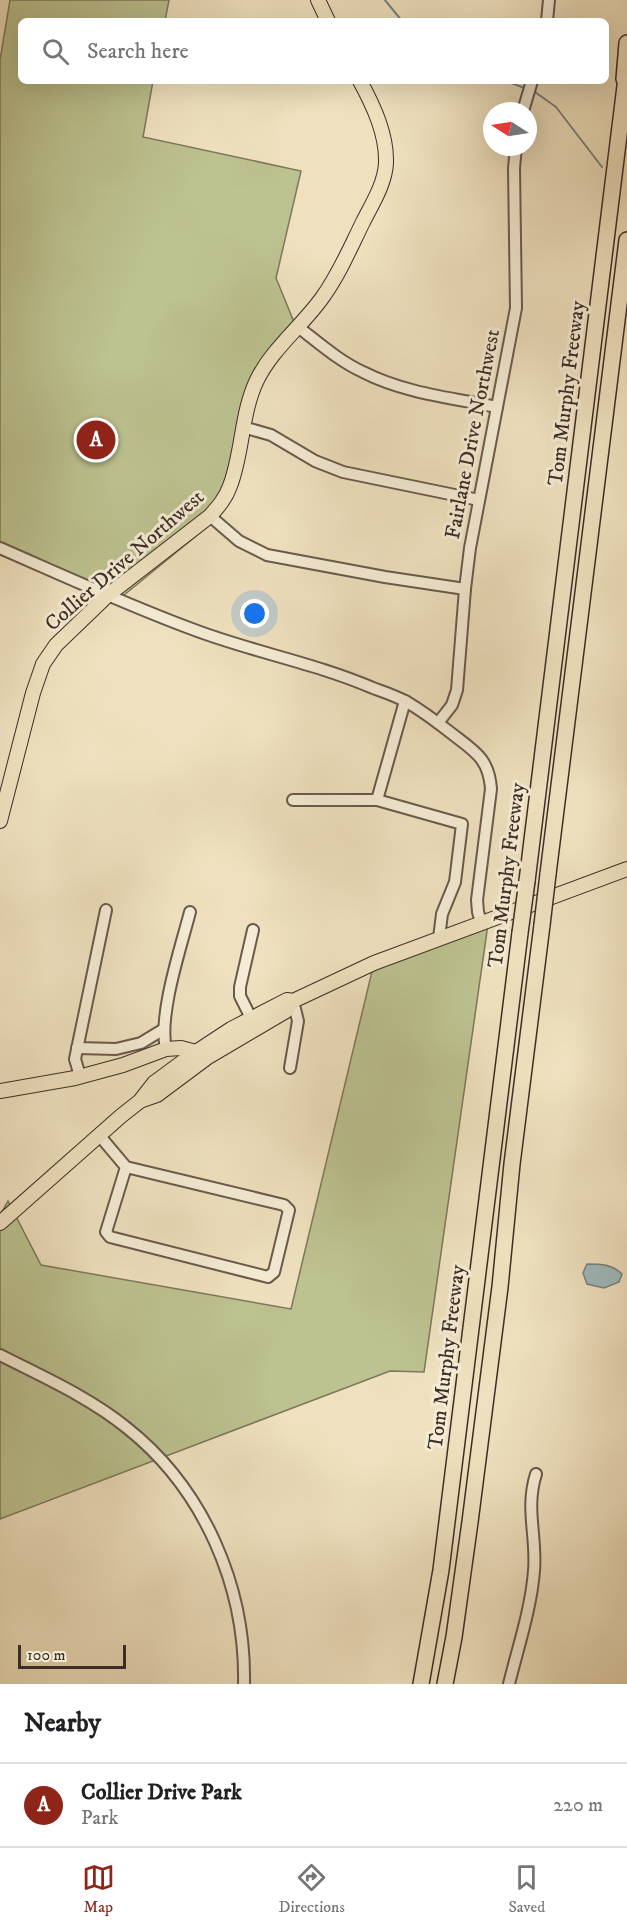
<!DOCTYPE html>
<html lang="en">
<head>
<meta charset="utf-8">
<style>
	:root { --surface:#fff; --page:#f6f6f6; --text:#202124; --muted:#757577; --line:#e0e0e0; --accent:#8f2418 }
	body { margin:0; font-family:"IM FELL DW Pica",serif; background:var(--page); color:var(--text) }
	.compass { position:absolute; left:483px; top:102px; width:54px; height:54px; border-radius:50%; background:var(--surface); box-shadow:0 6px 24px #0002; rotate:282deg }
	.scale { position:absolute; left:18px; bottom:15px; width:108px; box-sizing:border-box; padding-left:6px; border:3px solid #3c2d26; border-top:0; font-size:16px; line-height:21px; white-space:nowrap; color:#3c2d26; -webkit-text-stroke:4px #f5ecd5; paint-order:stroke }
	.you { position:absolute; left:255px; top:614px; width:21px; height:21px; margin:-15px; border:4px solid #fff; border-radius:50%; background:#1a73e8; box-shadow:0 0 0 9px #1a73e833 }
	.badge { display:grid; place-items:center; width:39px; height:39px; border-radius:50%; background:var(--accent); color:#fff; font-size:20px; font-weight:700 }
	.pin { position:absolute; translate:-50% -50%; border:3px solid #fff; box-shadow:0 2px 6px #0006 }
	.list { margin:0; padding:0; list-style:none }
	h2 { display:flex; justify-content:space-between; align-items:center; height:78px; margin:0; padding:0 24px; font-size:26px }
	h2 small { font-size:20px; font-weight:400; color:var(--muted) }
	.list li { display:grid; grid-template-columns:39px 1fr auto; gap:18px; align-items:center; box-sizing:border-box; height:84px; padding:0 24px; border-top:2px solid var(--line) }
	.list b { display:block; font-size:22px; white-space:nowrap }
	.list p { margin:0; font-size:20px; white-space:nowrap; color:var(--muted) }
	.list em { font-size:20px; font-style:normal; color:var(--muted) }
	.icon { flex:none; width:33px; height:33px; fill:none; stroke:currentColor; stroke-width:2; stroke-linecap:round; stroke-linejoin:round }
	.map { position:relative; flex:none; width:627px; height:1684px; overflow:hidden }
	.search { position:absolute; background:var(--surface); box-shadow:0 6px 24px #0002; left:18px; right:18px; top:18px; height:66px; display:flex; align-items:center; gap:15px; box-sizing:border-box; padding:0 21px; border-radius:9px; color:var(--muted); font-size:22px }
	.sheet { height:162px; background:var(--surface) }
	nav { display:flex; justify-content:space-around; align-items:center; box-sizing:border-box; height:84px; border-top:2px solid var(--line); background:var(--surface); font-size:16px; color:var(--muted) }
	nav a { display:grid; justify-items:center; gap:3px }
	nav .on { color:var(--accent) }
	.map>svg:first-child { display:block }
	.green { fill:#bcc290; stroke:#7c785b; stroke-width:1.5 }
	.water { fill:#a0babd; stroke:#788281; stroke-width:1.5 }
	.lines { fill:none; stroke-linecap:round; stroke-linejoin:round }
	.stream { stroke:#788281; stroke-width:2 }
	.minor-casing { stroke:#695a4c; stroke-width:14 }
	.major-casing { stroke:#3c2d26; stroke-width:16 }
	.highway-casing { stroke:#3c2d26; stroke-width:18 }
	.minor { stroke:#f5ecd5; stroke-width:10 }
	.major { stroke:#efe1bf; stroke-width:14 }
	.highway { stroke:#efe1bf; stroke-width:15 }
	.highway-bridge-casing { stroke:#3c2d26; stroke-width:18; stroke-linecap:butt }
	.highway-bridge { stroke:#efe1bf; stroke-width:15 }
	.labels { text-anchor:middle; stroke-width:6; stroke-linejoin:round; paint-order:stroke }
	.street-label { font-size:21px; fill:#3c2d26; stroke:#f5ecd5 }
</style>
</head>
<body>
<div class="map">
<svg width="627" height="1684" viewBox="0 0 627 1684">
	<rect width="100%" height="100%" fill="#efe1bf"/>
	<filter id="stains"><feTurbulence type="fractalNoise" baseFrequency=".00333" numOctaves="4"/><feColorMatrix values="0 0 0 0 .2 0 0 0 0 .09 0 0 0 0 .02 0 0 0 .5 -.17"/></filter>
	<radialGradient id="worn" r=".72"><stop offset=".6" stop-color="#630" stop-opacity="0"/><stop offset="1" stop-color="#630" stop-opacity=".3"/></radialGradient>
	<g class="green">
		<path d="M10 0H169L165 21H21V81H153L143 137 301 171 276 278 298 332 252 393 218 518 118 600 0 555V60Z"/>
		<path d="M489 917 424 1372 390 1371 0 1519V1215L8 1201 41 1265 291 1309 374 963Z"/>
	</g>
	<path class="water" d="M587 1264C601 1264 612 1264 622 1274L619 1282 604 1288 587 1284 583 1273Z"/>
	<g class="lines">
		<g class="stream">
			<path d="M385 0 402 21"/>
			<path d="M506 81 527 89"/>
			<path d="M535 92 556 107 602 167"/>
		</g>
		<g class="minor-casing">
			<g id="minor">
				<path d="M547 21 549 0"/>
				<path d="M523 111 532 81"/>
				<path d="M298 327C319 343 339 361 363 372 404 393 452 398 497 407"/>
				<path d="M243 427 271 435 315 461 343 472 479 500"/>
				<path d="M210 516 239 541 267 555 385 577 465 589"/>
				<path d="M0 548C64 576 127 605 192 629 252 652 315 663 373 688 384 692 396 696 407 702 422 711 437 722 451 733 474 751 489 758 491 789L477 900 478 912 481 922"/>
				<path d="M438 723 452 705 457 690 465 589 470 548 516 308 514 168 516 147"/>
				<path d="M293 800H377L462 824 455 882 442 914 439 938"/>
				<path d="M377 800 405 701"/>
				<path d="M251 1018 240 996V987L253 930"/>
				<path d="M77 1048 116 1049 141 1043 164 1029"/>
				<path d="M166 1049C158 1015 181 947 190 912"/>
				<path d="M290 1068 298 1021 293 1001"/>
				<path d="M80 1076 75 1059 106 910"/>
				<path d="M99 1135 126 1167 284 1205 289 1210 274 1272 268 1277 110 1237 106 1232 126 1167"/>
				<path d="M0 1355C43 1377 89 1397 127 1428 204 1489 246 1587 244 1684"/>
				<path d="M509 1684C518 1647 531 1609 534 1571 537 1536 525 1509 536 1474"/>
			</g>
		</g>
		<g class="major-casing">
			<g id="major">
				<path d="M318 0 328 21"/>
				<path d="M0 821 33 693 43 664 56 645 108 595 210 516C218 507 226 498 230 486 243 452 241 413 257 380 272 349 302 326 322 298 339 275 350 248 363 222 372 204 385 184 386 163 387 134 373 105 360 81"/>
				<path d="M0 1091 75 1078 123 1065 166 1049 181 1048 196 1052"/>
				<path d="M140 1101 157 1095 208 1057 286 1011 293 1001"/>
				<path d="M0 1223 121 1116 140 1101 154 1083 196 1052 231 1029 287 1000 293 1001 374 963 627 869"/>
			</g>
		</g>
		<g class="highway-casing">
			<g id="highway">
				<path d="M624 79 627 43"/>
				<path d="M548 874 627 240"/>
				<path d="M527 881 627 70"/>
				<path d="M421 1684 441 1570 520 933"/>
				<path d="M445 1684 454 1637 470 1522 500 1287 512 1164 542 925"/>
			</g>
		</g>
		<use href="#minor" class="minor"/>
		<use href="#major" class="major"/>
		<use href="#highway" class="highway"/>
		<g class="highway-bridge-casing">
			<g id="highway-bridge">
				<path d="M542 925 548 874"/>
				<path d="M520 933 527 881"/>
			</g>
		</g>
		<use href="#highway-bridge" class="highway-bridge"/>
	</g>
	<g class="labels">
		<g class="street-label">
			<text transform="translate(566 393) rotate(-83)" y="7">Tom Murphy Freeway</text>
			<text transform="translate(472 434) rotate(-79)" y="7">Fairlane Drive Northwest</text>
			<text transform="translate(124 560) rotate(-41)" y="7">Collier Drive Northwest</text>
			<text transform="translate(506 875) rotate(-83)" y="7">Tom Murphy Freeway</text>
			<text transform="translate(446 1357) rotate(-83)" y="7">Tom Murphy Freeway</text>
		</g>
	</g>
	<rect width="100%" height="100%" filter="url(#stains)"/>
	<rect width="100%" height="100%" fill="url(#worn)"/>
</svg>
<svg class="compass" viewBox="-18 -18 36 36"><path d="M0-13l5 13h-10z" fill="#e53935"/><path d="M0 13l5-13h-10z" fill="#757577"/></svg>
<div class="scale">100 m</div>
<div class="you"></div>
<div class="pin badge" style="left:96px;top:440px">A</div>
<div class="search"><svg class="icon" aria-label="search" viewBox="0 0 24 24"><circle cx="10" cy="10" r="6"/><path d="M15 15l6 6"/></svg>Search here</div>
</div>
<section class="sheet">
<h2>Nearby<small></small></h2>
<ul class="list">
<li><span class="badge">A</span><div><b>Collier Drive Park</b><p>Park</p></div><em>220 m</em></li>
</ul>
</section>
<nav>
<a class="on"><svg class="icon" aria-label="map" viewBox="0 0 24 24"><path d="M3 6l6-2 6 2 6-2v14l-6 2-6-2-6 2zM9 4v14M15 6v14"/></svg>Map</a>
<a><svg class="icon" aria-label="directions" viewBox="0 0 24 24"><path d="M12 3l9 9-9 9-9-9zM9 14v-3h6M13 9l2 2-2 2"/></svg>Directions</a>
<a><svg class="icon" aria-label="saved" viewBox="0 0 24 24"><path d="M7 4h10v16l-5-4-5 4z"/></svg>Saved</a>
</nav>
</body>
</html>
